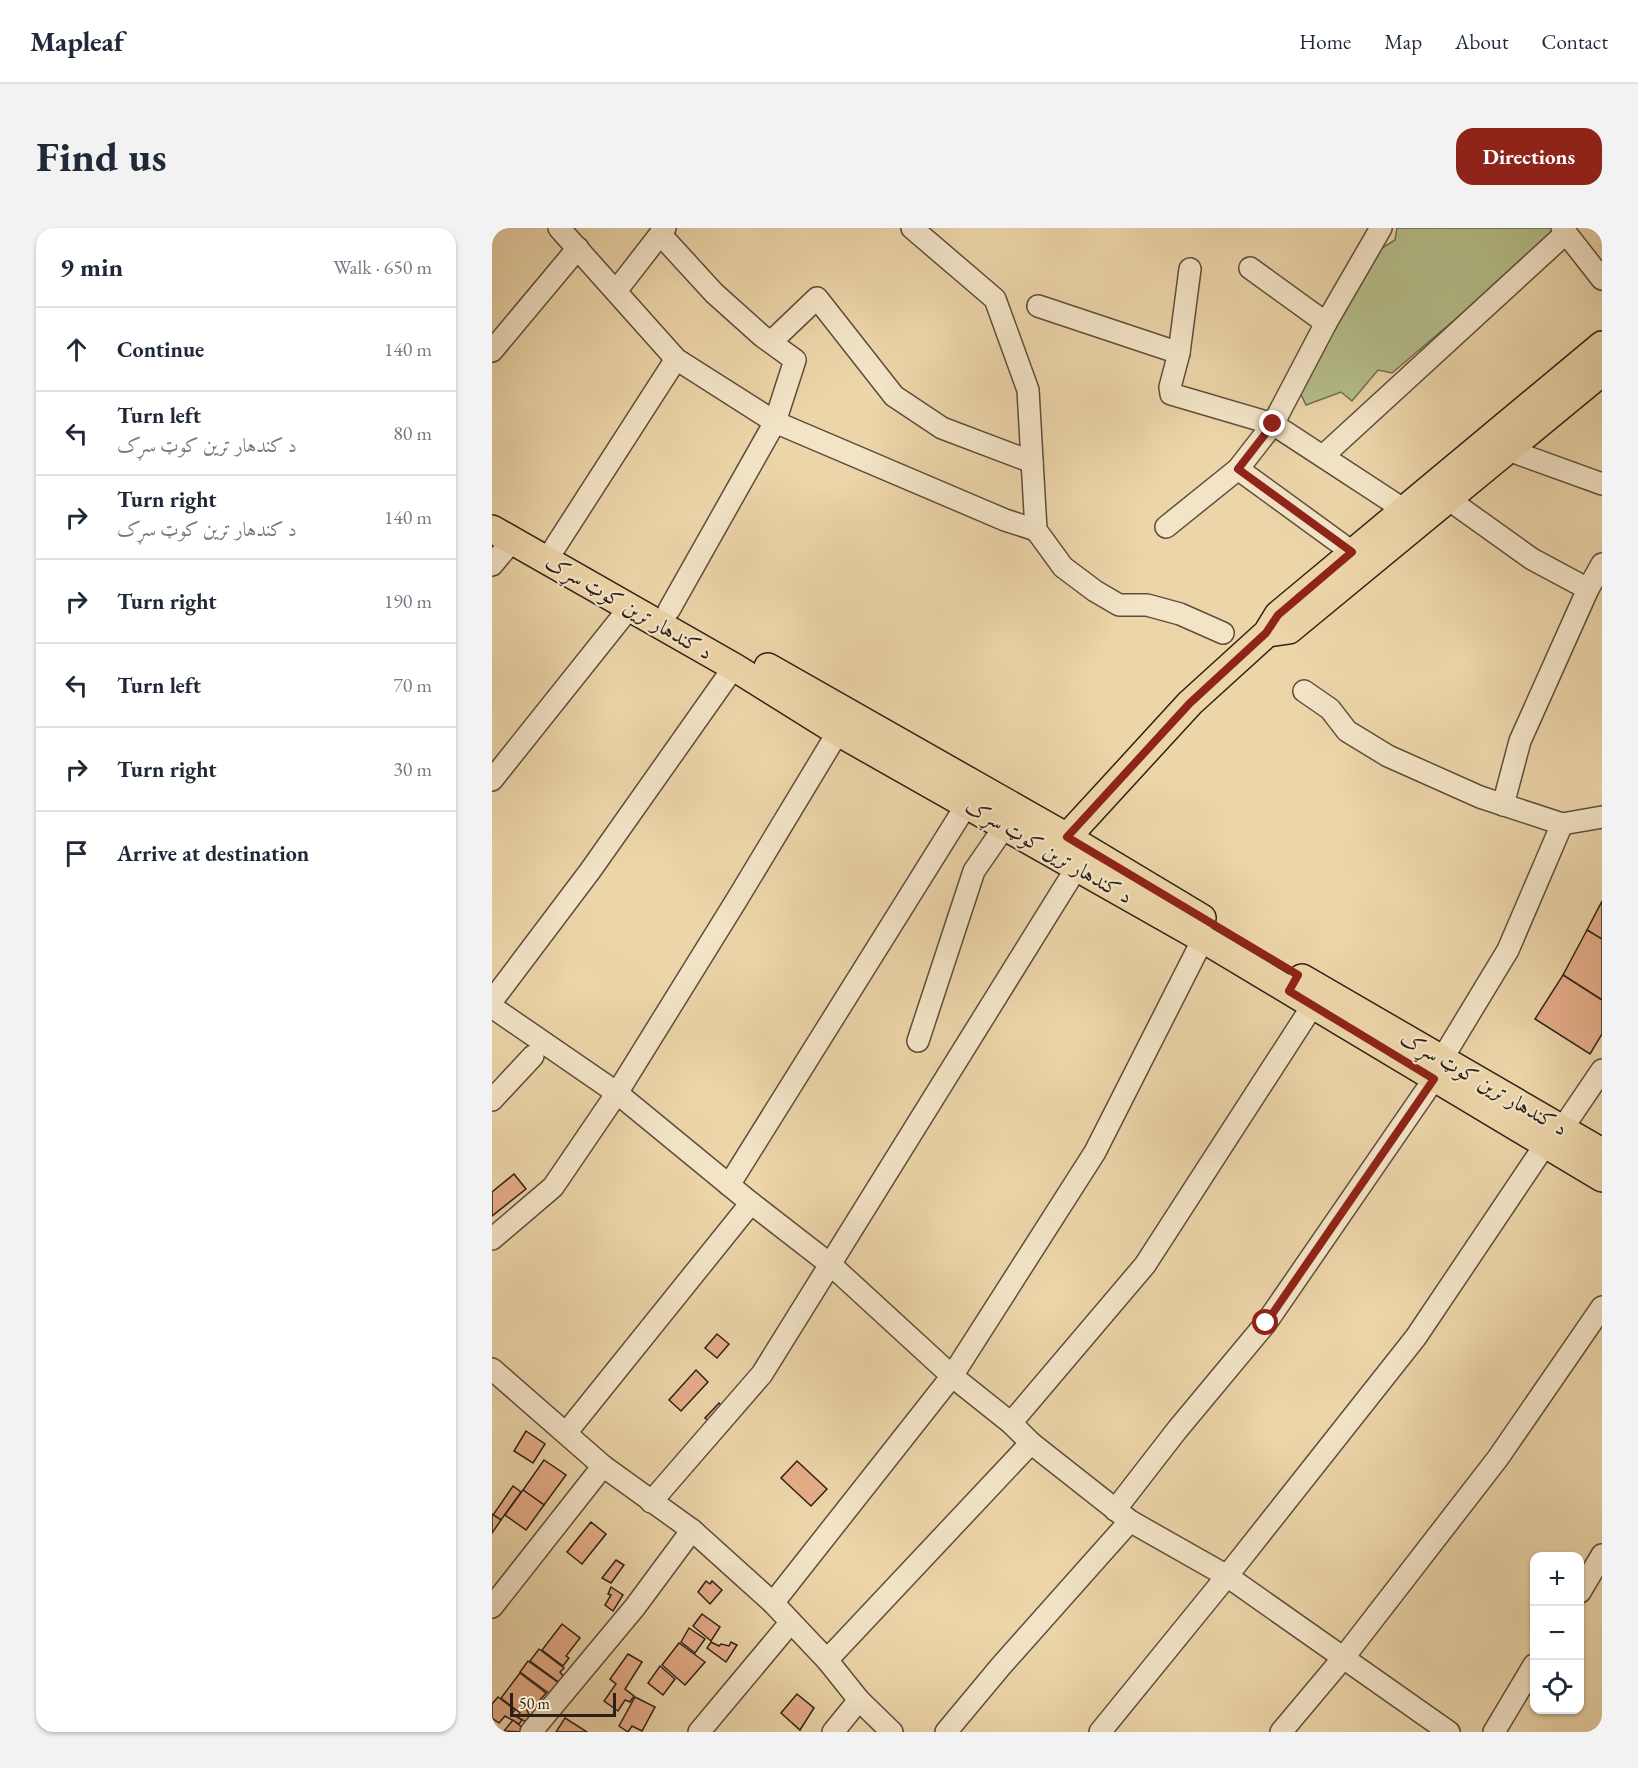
<!DOCTYPE html>
<html lang="en">
<head>
<meta charset="utf-8">
<style>
	:root { --surface:#fff; --page:#f2f2f3; --text:#1f2937; --muted:#747a83; --line:#e0e1e3; --accent:#8f2418 }
	body { margin:0; font-family:"EB Garamond",Amiri,serif; background:var(--page); color:var(--text) }
	.controls { position:absolute; right:18px; bottom:18px; display:grid; overflow:hidden; border-radius:12px; box-shadow:0 2px 4px #0004 }
	.controls button { width:54px; height:54px; display:grid; place-items:center; padding:0; border:0; border-bottom:2px solid var(--line); background:var(--surface); color:var(--text); font:30px sans-serif }
	.scale { position:absolute; left:18px; bottom:15px; width:106px; box-sizing:border-box; padding-left:6px; border:3px solid #2e2018; border-top:0; font-size:16px; line-height:21px; white-space:nowrap; color:#2e2018; -webkit-text-stroke:4px #f3e4c7; paint-order:stroke }
	.stop { position:absolute; width:18px; height:18px; margin:-14px; border:4px solid #8f2418; border-radius:50%; background:#fff }
	.stop.end { background:#8f2418; border-color:#fff; box-shadow:0 2px 6px #0008 }
	.list { margin:0; padding:0; list-style:none }
	h2 { display:flex; justify-content:space-between; align-items:center; height:78px; margin:0; padding:0 24px; font-size:26px }
	h2 small { font-size:20px; font-weight:400; color:var(--muted) }
	.list li { display:grid; grid-template-columns:39px 1fr auto; gap:18px; align-items:center; box-sizing:border-box; height:84px; padding:0 24px; border-top:2px solid var(--line) }
	.list b { display:block; font-size:22px; white-space:nowrap }
	.list p { margin:0; font-size:20px; white-space:nowrap; color:var(--muted) }
	.list em { font-size:20px; font-style:normal; color:var(--muted) }
	.icon { flex:none; width:33px; height:33px; fill:none; stroke:currentColor; stroke-width:2; stroke-linecap:round; stroke-linejoin:round }
	.map { position:relative; flex:none; width:1110px; height:1504px; overflow:hidden; border-radius:18px }
	header { display:flex; align-items:center; gap:36px; box-sizing:border-box; height:84px; padding:0 30px; background:var(--surface); border-bottom:2px solid var(--line) }
	header strong { font-size:28px }
	nav { display:flex; gap:33px; margin-inline-start:auto; font-size:21px }
	.intro { display:flex; align-items:center; justify-content:space-between; box-sizing:border-box; height:144px; padding:0 36px }
	h1 { margin:0; font-size:42px }
	.button { padding:15px 27px; border-radius:18px; background:var(--accent); color:#fff; font-size:21px; font-weight:700 }
	main { display:flex; gap:36px; padding:0 36px }
	aside { flex:1; background:var(--surface); border-radius:18px; box-shadow:0 2px 4px #0004 }
	.map>svg:first-child { display:block }
	.green { fill:#b4be8b; stroke:#716f52; stroke-width:1.5 }
	.building { fill:#e6ad89; stroke:#2e2018; stroke-width:1.5 }
	.lines { fill:none; stroke-linecap:round; stroke-linejoin:round }
	.minor-casing { stroke:#5e4d3c; stroke-width:24 }
	.major-casing { stroke:#2e2018; stroke-width:30 }
	.minor { stroke:#f3e4c7; stroke-width:21 }
	.major { stroke:#ecd5a9; stroke-width:27 }
	.route { stroke:#8f2418; stroke-width:8 }
	.labels { text-anchor:middle; stroke-width:4.5; stroke-linejoin:round; paint-order:stroke }
	.street-label { font-size:21px; fill:#2e2018; stroke:#f3e4c7 }
</style>
</head>
<body>
<header>
<strong>Mapleaf</strong>
<nav><a>Home</a><a>Map</a><a>About</a><a>Contact</a></nav>
</header>
<div class="intro"><h1>Find us</h1><a class="button">Directions</a></div>
<main>
<aside>
<h2>9 min<small>Walk · 650 m</small></h2>
<ul class="list">
<li><svg class="icon" aria-label="ahead" viewBox="0 0 24 24"><path d="M12 20V5M6 11l6-6 6 6"/></svg><div><b>Continue</b></div><em>140 m</em></li>
<li><svg class="icon" aria-label="left" viewBox="0 0 24 24"><path d="M17 20v-9H6M10 6l-5 5 5 5"/></svg><div><b>Turn left</b><p>د کندهار ترين کوټ سړک</p></div><em>80 m</em></li>
<li><svg class="icon" aria-label="right" viewBox="0 0 24 24"><path d="M7 20v-9h11M14 6l5 5-5 5"/></svg><div><b>Turn right</b><p>د کندهار ترين کوټ سړک</p></div><em>140 m</em></li>
<li><svg class="icon" aria-label="right" viewBox="0 0 24 24"><path d="M7 20v-9h11M14 6l5 5-5 5"/></svg><div><b>Turn right</b></div><em>190 m</em></li>
<li><svg class="icon" aria-label="left" viewBox="0 0 24 24"><path d="M17 20v-9H6M10 6l-5 5 5 5"/></svg><div><b>Turn left</b></div><em>70 m</em></li>
<li><svg class="icon" aria-label="right" viewBox="0 0 24 24"><path d="M7 20v-9h11M14 6l5 5-5 5"/></svg><div><b>Turn right</b></div><em>30 m</em></li>
<li><svg class="icon" aria-label="arrive" viewBox="0 0 24 24"><path d="M6 21V4h12l-3 4 3 4H6"/></svg><div><b>Arrive at destination</b></div></li>
</ul>
</aside>
<div class="map">
<svg width="1110" height="1504" viewBox="0 0 1110 1504">
	<rect width="100%" height="100%" fill="#ecd5a9"/>
	<filter id="stains"><feTurbulence type="fractalNoise" baseFrequency=".00333" numOctaves="4"/><feColorMatrix values="0 0 0 0 .2 0 0 0 0 .09 0 0 0 0 .02 0 0 0 .5 -.17"/></filter>
	<radialGradient id="worn" r=".72"><stop offset=".6" stop-color="#630" stop-opacity="0"/><stop offset="1" stop-color="#630" stop-opacity=".3"/></radialGradient>
	<path class="green" d="M905 0H1062L1065 5 900 145 886 142 860 173 849 164 814 177 807 162 882 25 903 12Z"/>
	<g class="building">
		<path d="M1110 673V711L1095 702Z"/>
		<path d="M1095 702 1110 711V772L1071 747Z"/>
		<path d="M1071 747 1110 772V806L1098 826 1043 791Z"/>
		<path d="M22 946 34 961 0 988V964Z"/>
		<path d="M225 1106 237 1116 225 1130 213 1120Z"/>
		<path d="M204 1142 216 1154 189 1183 177 1172Z"/>
		<path d="M227 1175 232 1180 219 1195 213 1190Z"/>
		<path d="M34 1203 53 1216 41 1235 22 1223Z"/>
		<path d="M52 1232 74 1247 52 1277 31 1262Z"/>
		<path d="M305 1233 335 1261 319 1278 289 1250Z"/>
		<path d="M21 1258 29 1264 9 1292 1 1287Z"/>
		<path d="M31 1262 52 1277 34 1302 13 1287Z"/>
		<path d="M0 1286 9 1292 0 1305Z"/>
		<path d="M99 1294 114 1306 90 1336 75 1324Z"/>
		<path d="M124 1332 132 1337 119 1355 110 1350Z"/>
		<path d="M214 1353 218 1356 220 1353 230 1362 218 1376 206 1364Z"/>
		<path d="M119 1359 131 1367 121 1383 113 1377 119 1367 116 1366Z"/>
		<path d="M210 1386 228 1399 219 1413 201 1398Z"/>
		<path d="M70 1396 88 1410 74 1428 77 1430 71 1438 50 1422Z"/>
		<path d="M197 1400 213 1411 203 1425 189 1414Z"/>
		<path d="M219 1414 227 1418 229 1416 237 1418 239 1414 245 1417 234 1434 215 1420Z"/>
		<path d="M187 1415 213 1434 193 1457 170 1437Z"/>
		<path d="M47 1421 72 1440 68 1444 72 1449 68 1455 38 1433Z"/>
		<path d="M136 1426 150 1434 133 1461 142 1468 138 1474 133 1472 126 1483 112 1473 124 1456 118 1451Z"/>
		<path d="M36 1433 67 1455 58 1466 28 1444Z"/>
		<path d="M168 1438 183 1451 171 1467 156 1455Z"/>
		<path d="M28 1445 54 1465 43 1478 37 1476 35 1482 40 1494 38 1496 25 1489 28 1485 9 1470Z"/>
		<path d="M305 1466 322 1480 308 1502 289 1485Z"/>
		<path d="M6 1469 23 1482 20 1486 30 1492 27 1496 13 1488 7 1495 0 1490V1476Z"/>
		<path d="M143 1469 163 1479 150 1503 140 1498 136 1504 127 1498Z"/>
		<path d="M73 1490 95 1504H64Z"/>
		<path d="M21 1492 32 1501 30 1504 12 1503Z"/>
	</g>
	<g class="lines">
		<g class="minor-casing">
			<g id="minor">
				<path d="M67 0 184 131 283 194 513 292 544 302"/>
				<path d="M420 0 503 71 536 162 544 302 571 339 603 363 627 377H655L688 386 731 405"/>
				<path d="M1070 0 1110 51"/>
				<path d="M168 6 222 65 270 108 303 132 283 194 177 382"/>
				<path d="M758 40 834 95"/>
				<path d="M698 41 687 125 678 159 679 166 781 196 911 281"/>
				<path d="M124 63 173 0"/>
				<path d="M546 78 687 125"/>
				<path d="M279 114 325 70 402 168 450 200 540 234"/>
				<path d="M0 123 86 20"/>
				<path d="M1016 222 1110 256"/>
				<path d="M831 228 1074 5"/>
				<path d="M746 241 860 324"/>
				<path d="M956 271 1040 331 1096 361"/>
				<path d="M674 299 746 241 781 196 834 95 889 0"/>
				<path d="M63 319 184 131"/>
				<path d="M0 337 20 313"/>
				<path d="M812 463 838 481 855 503 896 528 988 569 1070 596 1110 589"/>
				<path d="M0 552 138 379"/>
				<path d="M1011 577 1028 513 1096 361 1110 336"/>
				<path d="M0 773 98 643 242 439"/>
				<path d="M0 779 125 865 259 975 339 1037 460 1148 519 1195 539 1215 638 1293 735 1348 957 1504"/>
				<path d="M426 813 482 643 513 598"/>
				<path d="M950 831 1016 722 1070 596"/>
				<path d="M0 872 41 828"/>
				<path d="M1070 901 1110 842"/>
				<path d="M237 957 475 576"/>
				<path d="M0 1011 61 959 125 865 244 673 346 504"/>
				<path d="M0 1141 111 1238 200 1302 281 1375 335 1432 367 1472 400 1504"/>
				<path d="M519 1195 653 1037 821 777"/>
				<path d="M74 1205 259 975"/>
				<path d="M159 1274 270 1146 585 639"/>
				<path d="M623 1282 685 1202 774 1095 942 851"/>
				<path d="M1088 1364 1110 1327"/>
				<path d="M281 1375 460 1148 603 924 711 711"/>
				<path d="M0 1379 111 1238"/>
				<path d="M335 1432 539 1215"/>
				<path d="M39 1504 143 1379 200 1302"/>
				<path d="M207 1504 299 1394"/>
				<path d="M341 1504 367 1472"/>
				<path d="M454 1504 509 1438 638 1293"/>
				<path d="M608 1504 735 1348 924 1109 1053 917"/>
				<path d="M789 1504 852 1429 1006 1230 1110 1079"/>
				<path d="M1002 1504 1042 1437"/>
			</g>
		</g>
		<g class="major-casing">
			<g id="major">
				<path d="M0 301 242 439 346 504 711 711 1110 950"/>
				<path d="M776 405 797 402 1110 144"/>
				<path d="M276 439 575 609 710 690"/>
				<path d="M565 623 575 609 698 475 775 405 786 387 1110 117"/>
				<path d="M810 750 1110 924"/>
			</g>
		</g>
		<use href="#minor" class="minor"/>
		<use href="#major" class="major"/>
	</g>
	<g class="lines">
		<path class="route" d="M774 1095 942 851 797 763 806 747 575 609 698 475 774 405 786 387 860 324 746 241 781 196"/>
	</g>
	<g class="labels">
		<g class="street-label">
			<text transform="translate(137 379) rotate(30)" y="7">د کندهار ترين کوټ سړک</text>
			<text transform="translate(557 623) rotate(30)" y="7">د کندهار ترين کوټ سړک</text>
			<text transform="translate(992 855) rotate(30)" y="7">د کندهار ترين کوټ سړک</text>
		</g>
	</g>
	<rect width="100%" height="100%" filter="url(#stains)"/>
	<rect width="100%" height="100%" fill="url(#worn)"/>
</svg>
<div class="controls">
<button>+</button>
<button>−</button>
<button><svg class="icon" aria-label="locate" viewBox="0 0 24 24"><circle cx="12" cy="12" r="6"/><path d="M12 2v4M12 18v4M2 12h4M18 12h4"/></svg></button>
</div>
<div class="scale">50 m</div>
<div class="stop" style="left:774px;top:1095px"></div>
<div class="stop end" style="left:781px;top:196px"></div>
</div>
</main>
</body>
</html>
